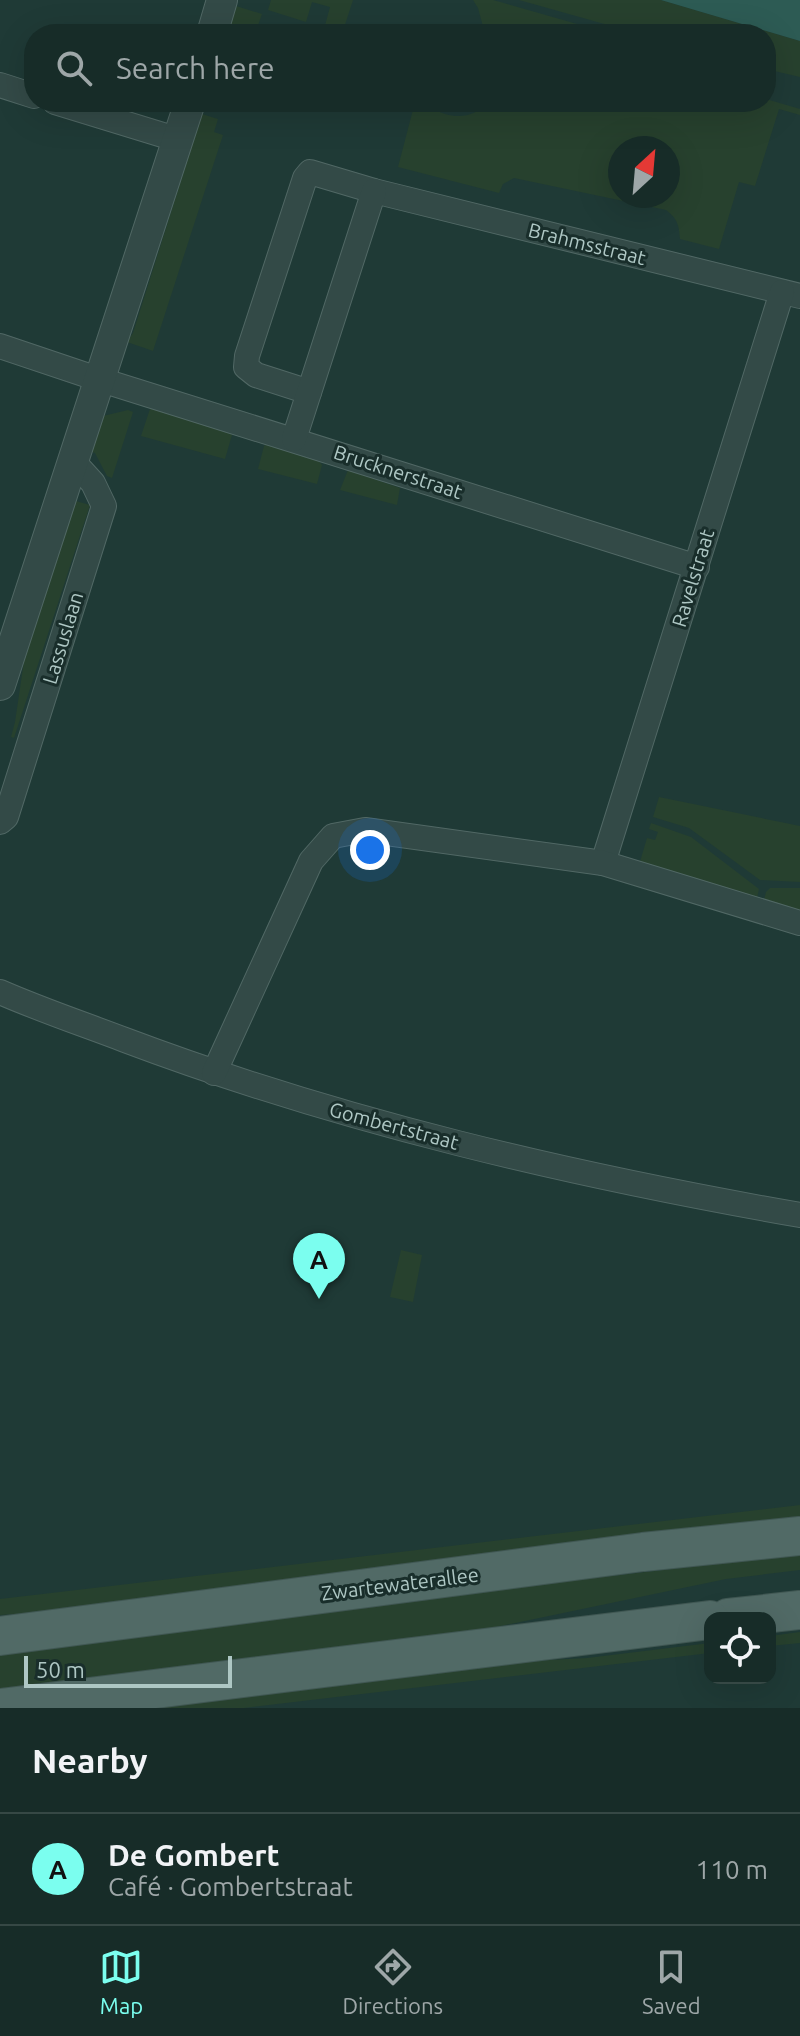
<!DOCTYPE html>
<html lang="en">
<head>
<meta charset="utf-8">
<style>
	:root { --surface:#172c28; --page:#203430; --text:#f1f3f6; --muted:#9ea7a8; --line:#364845; --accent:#7bfeef }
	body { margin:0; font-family:Ubuntu,sans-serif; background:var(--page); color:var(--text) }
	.controls { position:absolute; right:24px; bottom:24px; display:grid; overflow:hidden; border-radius:16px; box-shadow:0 8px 32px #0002 }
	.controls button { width:72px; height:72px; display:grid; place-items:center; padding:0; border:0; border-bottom:2px solid var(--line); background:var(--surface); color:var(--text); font:40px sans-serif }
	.compass { position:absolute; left:608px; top:136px; width:72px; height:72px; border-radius:50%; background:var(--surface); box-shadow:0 8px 32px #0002; rotate:26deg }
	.scale { position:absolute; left:24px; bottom:20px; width:208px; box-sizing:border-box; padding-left:8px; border:4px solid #aec7c4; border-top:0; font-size:22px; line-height:28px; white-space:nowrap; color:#aec7c4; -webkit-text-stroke:6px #192e2b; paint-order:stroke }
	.you { position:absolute; left:370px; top:850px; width:28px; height:28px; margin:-20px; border:6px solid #fff; border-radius:50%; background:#1a73e8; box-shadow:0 0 0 12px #1a73e833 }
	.badge { display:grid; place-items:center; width:52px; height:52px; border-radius:50%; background:var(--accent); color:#111; font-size:26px; font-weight:700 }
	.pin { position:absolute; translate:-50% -66px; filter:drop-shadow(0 2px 4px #0008) }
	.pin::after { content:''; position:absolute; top:42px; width:28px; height:24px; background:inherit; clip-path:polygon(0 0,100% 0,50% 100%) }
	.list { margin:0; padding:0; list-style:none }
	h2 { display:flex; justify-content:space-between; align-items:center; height:104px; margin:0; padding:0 32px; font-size:34px }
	h2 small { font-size:26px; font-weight:400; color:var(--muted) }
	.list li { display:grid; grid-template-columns:52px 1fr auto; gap:24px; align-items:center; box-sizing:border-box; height:112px; padding:0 32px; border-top:2px solid var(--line) }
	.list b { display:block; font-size:30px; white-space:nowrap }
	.list p { margin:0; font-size:26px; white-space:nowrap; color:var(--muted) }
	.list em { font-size:26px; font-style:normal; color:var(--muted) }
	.icon { flex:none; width:44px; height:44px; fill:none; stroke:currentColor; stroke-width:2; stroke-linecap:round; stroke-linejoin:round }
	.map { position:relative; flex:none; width:800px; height:1708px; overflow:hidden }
	.search { position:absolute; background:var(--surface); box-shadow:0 8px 32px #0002; left:24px; right:24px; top:24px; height:88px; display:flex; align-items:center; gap:20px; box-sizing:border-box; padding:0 28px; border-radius:32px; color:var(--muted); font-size:30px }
	.sheet { height:216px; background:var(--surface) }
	nav { display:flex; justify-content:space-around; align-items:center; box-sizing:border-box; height:112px; border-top:2px solid var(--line); background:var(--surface); font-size:22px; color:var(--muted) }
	nav a { display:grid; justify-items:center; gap:4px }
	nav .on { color:var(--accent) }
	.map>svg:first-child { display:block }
	.green { fill:#27412e; fill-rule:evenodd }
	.water { fill:#2d5b54 }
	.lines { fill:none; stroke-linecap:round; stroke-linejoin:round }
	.minor-casing { stroke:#516865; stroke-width:26 }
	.tertiary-casing { stroke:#516865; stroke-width:32 }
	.primary-casing { stroke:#405753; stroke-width:40 }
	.minor { stroke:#334a47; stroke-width:24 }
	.tertiary { stroke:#334a47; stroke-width:30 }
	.primary { stroke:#516a66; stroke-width:38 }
	.labels { text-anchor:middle; stroke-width:6; stroke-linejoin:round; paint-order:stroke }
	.street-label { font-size:20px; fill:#aec7c4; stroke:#192e2b }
</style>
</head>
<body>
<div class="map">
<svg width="800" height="1708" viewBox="0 0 800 1708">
	<rect width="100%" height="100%" fill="#1f3a36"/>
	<g class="green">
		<path d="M271 0H353L342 34 324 29 330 7 312 2 306 22 268 10Z"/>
		<path d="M473 0H493L612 34H485L478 8Z"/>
		<path d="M519 0H661L800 41V77L766 69V34H640Z"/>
		<path d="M236 6 262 14 255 34H227Z"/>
		<path d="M433 24 461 26 477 34H413Z"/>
		<path d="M766 99 800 109V115L779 109 755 186 739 182 719 249 680 239C679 226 678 219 666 210L514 178 503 184 499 193 398 167 415 102C428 102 433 111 445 114 462 119 477 115 488 102H766ZM620 148H668V196H620Z"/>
		<path d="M202 114 218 119 214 132 223 135 153 351 127 342 133 333Z"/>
		<path d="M151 406 229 432 232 435 225 459 141 436Z"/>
		<path d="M128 410 133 412 112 478 107 476 95 453 92 452 103 416Z"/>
		<path d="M267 444 319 461 322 465 317 484 258 469 264 446Z"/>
		<path d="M348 470 400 488 397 505 340 490Z"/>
		<path d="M76 501 90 505 14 738 11 737 15 722 24 661Z"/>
		<path d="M659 797 800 826V882L760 880 689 828 653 817Z"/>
		<path d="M651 823 691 837 759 889 757 898 639 865 647 838 655 840 658 832 649 829Z"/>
		<path d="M770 888H800V910L764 900 766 892Z"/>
		<path d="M401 1250 422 1255 413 1302 390 1297Z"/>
		<path d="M800 1505V1524L46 1612 0 1615V1599Z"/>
		<path d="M800 1554V1570L726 1579 453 1636 0 1689V1652L45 1642Z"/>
		<path d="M800 1632V1643L770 1646V1636Z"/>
		<path d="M710 1643V1653L244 1708H125L456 1665 587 1658Z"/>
	</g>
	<path class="water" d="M661 0H800V41Z"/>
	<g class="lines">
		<g class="minor-casing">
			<g id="minor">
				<path d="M0 85 34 96"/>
				<path d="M55 102 179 140"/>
				<path d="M0 346 98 379 697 567"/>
				<path d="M309 392 256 375 246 367 247 356 305 178 310 172 374 191 800 296"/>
				<path d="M294 439 374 191"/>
				<path d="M0 822 6 817 104 506 93 483 72 460"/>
				<path d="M603 863 782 292"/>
				<path d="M0 992C41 1010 83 1024 125 1040 343 1122 571 1175 800 1215"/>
				<path d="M214 1073 311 861 333 836 365 830 603 863 800 923"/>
			</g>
		</g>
		<g class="tertiary-casing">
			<g id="tertiary">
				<path d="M212 34 222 0"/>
				<path d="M0 685 190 102"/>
			</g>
		</g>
		<g class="primary-casing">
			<g id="primary">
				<path d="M728 1618 800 1610"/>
				<path d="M0 1636 643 1552 800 1536"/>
				<path d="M2 1708 710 1620"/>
			</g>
		</g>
		<use href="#minor" class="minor"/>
		<use href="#tertiary" class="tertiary"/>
		<use href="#primary" class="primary"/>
	</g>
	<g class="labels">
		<g class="street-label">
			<text transform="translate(587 244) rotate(14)" y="7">Brahmsstraat</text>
			<text transform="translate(398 472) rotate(18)" y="7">Brucknerstraat</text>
			<text transform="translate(693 578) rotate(-73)" y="7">Ravelstraat</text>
			<text transform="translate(63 638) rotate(-73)" y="7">Lassuslaan</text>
			<text transform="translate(394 1126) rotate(15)" y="7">Gombertstraat</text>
			<text transform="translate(400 1584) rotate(-7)" y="7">Zwartewaterallee</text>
		</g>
	</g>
</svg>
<div class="controls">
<button><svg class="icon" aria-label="locate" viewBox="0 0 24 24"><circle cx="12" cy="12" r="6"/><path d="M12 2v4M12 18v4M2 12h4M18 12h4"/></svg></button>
</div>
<svg class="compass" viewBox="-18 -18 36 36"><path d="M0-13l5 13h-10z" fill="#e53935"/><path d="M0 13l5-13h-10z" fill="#9ea7a8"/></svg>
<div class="scale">50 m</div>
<div class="you"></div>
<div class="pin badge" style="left:319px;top:1299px">A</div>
<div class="search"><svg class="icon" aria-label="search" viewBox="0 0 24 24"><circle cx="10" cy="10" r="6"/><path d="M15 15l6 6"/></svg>Search here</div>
</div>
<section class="sheet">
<h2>Nearby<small></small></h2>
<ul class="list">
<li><span class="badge">A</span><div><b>De Gombert</b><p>Café · Gombertstraat</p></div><em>110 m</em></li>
</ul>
</section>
<nav>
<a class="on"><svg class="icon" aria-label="map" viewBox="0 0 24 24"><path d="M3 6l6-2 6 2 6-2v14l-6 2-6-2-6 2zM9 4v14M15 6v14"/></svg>Map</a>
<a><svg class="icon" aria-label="directions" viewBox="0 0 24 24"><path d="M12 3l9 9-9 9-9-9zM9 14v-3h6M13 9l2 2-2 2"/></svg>Directions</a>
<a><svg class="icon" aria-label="saved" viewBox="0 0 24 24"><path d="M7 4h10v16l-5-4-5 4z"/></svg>Saved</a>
</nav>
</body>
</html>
